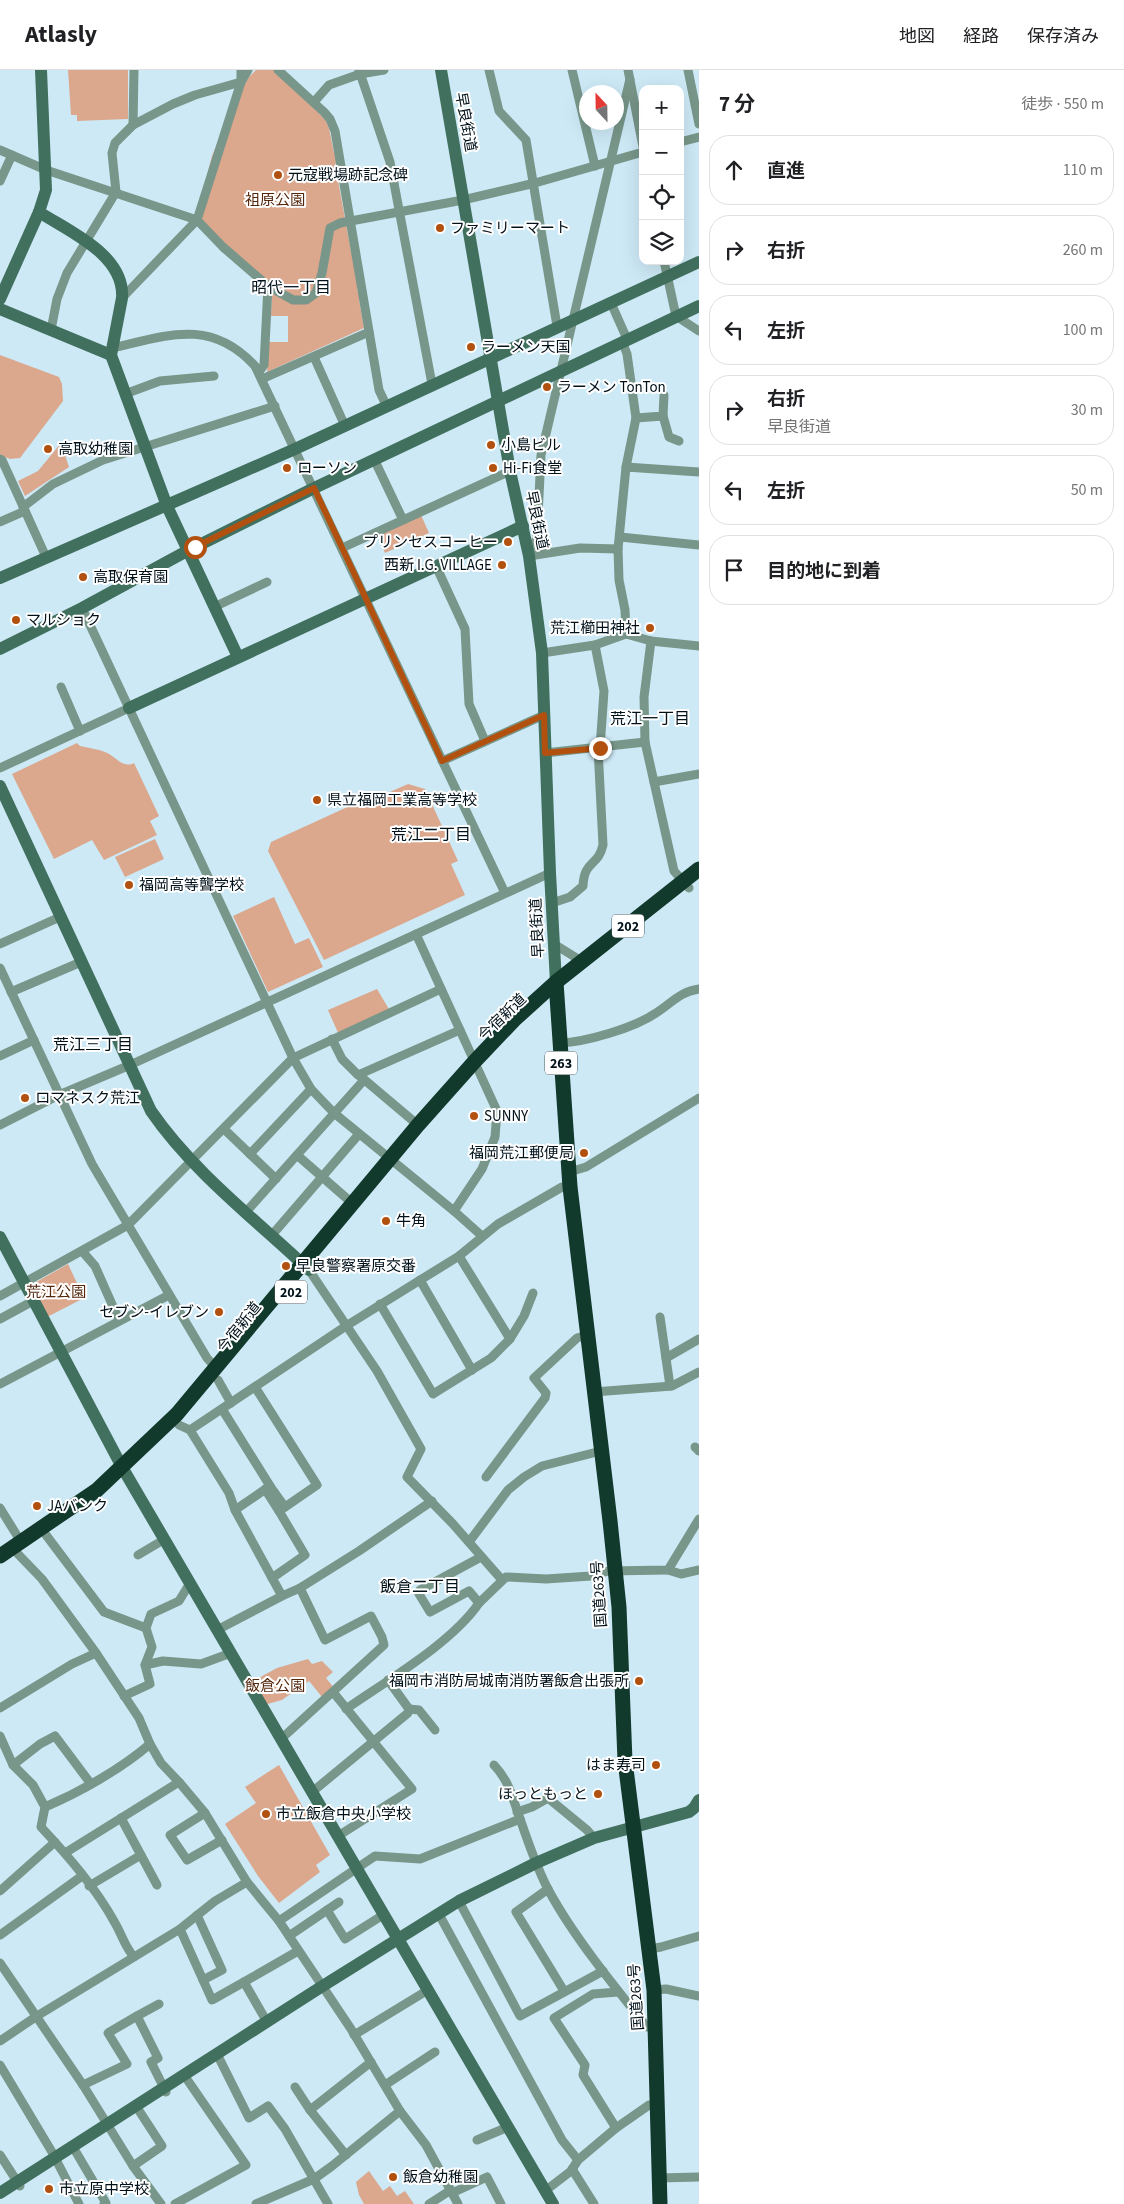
<!DOCTYPE html>
<html lang="ja">
<head>
<meta charset="utf-8">
<style>
	:root { --surface:#fff; --page:#f6f6f6; --text:#202124; --muted:#757577; --line:#e0e0e0 }
	body { margin:0; font-family:"Source Sans 3","Noto Sans JP",sans-serif; background:var(--page); color:var(--text) }
	.controls { position:absolute; right:15px; top:15px; display:grid; overflow:hidden; border-radius:10px; box-shadow:0 5px 20px #0002 }
	.controls button { width:45px; height:45px; display:grid; place-items:center; padding:0; border:0; border-bottom:1px solid var(--line); background:var(--surface); color:var(--text); font:25px sans-serif }
	.compass { position:absolute; left:579px; top:15px; width:45px; height:45px; border-radius:50%; background:var(--surface); box-shadow:0 5px 20px #0002; rotate:338deg }
	.stop { position:absolute; width:15px; height:15px; margin:-11px; border:4px solid #b2510f; border-radius:50%; background:#fff }
	.stop.end { background:#b2510f; border-color:#fff; box-shadow:0 1px 5px #0008 }
	.list { margin:0; padding:0; list-style:none }
	h2 { display:flex; justify-content:space-between; align-items:center; height:65px; margin:0; padding:0 20px; font-size:21px }
	h2 small { font-size:16px; font-weight:400; color:var(--muted) }
	.list li { display:grid; grid-template-columns:32px 1fr auto; gap:15px; align-items:center; box-sizing:border-box; height:70px; margin:0 10px 10px; padding:0 10px; border:1px solid var(--line); border-radius:20px }
	.list b { display:block; font-size:19px; white-space:nowrap }
	.list p { margin:0; font-size:16px; white-space:nowrap; color:var(--muted) }
	.list em { font-size:16px; font-style:normal; color:var(--muted) }
	.icon { flex:none; width:28px; height:28px; fill:none; stroke:currentColor; stroke-width:2; stroke-linecap:round; stroke-linejoin:round }
	.map { position:relative; flex:none; width:699px; height:2134px; overflow:hidden }
	header { display:flex; align-items:center; gap:30px; box-sizing:border-box; height:70px; padding:0 25px; background:var(--surface); border-bottom:1px solid var(--line) }
	header strong { font-size:24px }
	nav { display:flex; gap:28px; margin-inline-start:auto; font-size:18px }
	main { display:flex }
	aside { flex:1; background:var(--surface) }
	.map>svg:first-child { display:block }
	.green { fill:#dba78d }
	.lines { fill:none; stroke-linecap:round; stroke-linejoin:round }
	.street { stroke:#789689; stroke-width:9 }
	.secondary { stroke:#42705e; stroke-width:12 }
	.highway { stroke:#11392c; stroke-width:15 }
	.route { stroke:#b2510f; stroke-width:6 }
	.poi-dot { fill:#b2510f; stroke:#fff; stroke-width:2 }
	.labels { text-anchor:middle; stroke-width:4; stroke-linejoin:round; paint-order:stroke }
	.shield { fill:#fff; stroke:#4c585f; stroke-width:1 }
	.shield-label { font-size:14px; font-weight:bold; fill:#00111a }
	.street-label { font-size:15px; fill:#00111a; stroke:#fff }
	.poi-label { font-size:15px; fill:#00111a; stroke:#fff; text-anchor:start }
	.park-label { font-size:15px; fill:#54260c; stroke:#fff }
	.neighbourhood-label { font-size:16px; fill:#00111a; stroke:#fff }
</style>
</head>
<body>
<header>
<strong>Atlasly</strong>
<nav><a>地図</a><a>経路</a><a>保存済み</a></nav>
</header>
<main>
<div class="map">
<svg width="699" height="2134" viewBox="0 0 699 2134">
	<rect width="100%" height="100%" fill="#cde9f6"/>
	<g class="green">
		<path d="M68 0H128V49L77 51V45H71Z"/>
		<path d="M256 0H279L326 51 329 58 334 83 337 84 338 92 335 94 351 181 356 200 355 207 358 208 359 213 357 217 358 223 361 225 359 230 364 258 267 302 269 272H288V246H271L272 222 206 162 198 139 212 86 238 24 249 7Z"/>
		<path d="M0 285 59 307 62 314 63 331 20 388 10 389 0 385Z"/>
		<path d="M61 373 69 397 25 426 18 411 38 401Z"/>
		<path d="M421 445 429 463 385 483 377 465Z"/>
		<path d="M77 673 80 676C89 678 97 679 105 682 116 686 122 699 134 693L159 746 150 751 157 765 104 790 92 770 54 789 12 704Z"/>
		<path d="M408 714 425 719 458 791 451 794 465 825 324 890 268 781 271 772 354 734 360 735Z"/>
		<path d="M155 769 164 789 125 807 115 787Z"/>
		<path d="M274 827 295 874 309 868 323 897 268 922 233 846Z"/>
		<path d="M377 919 390 941 339 965 328 940Z"/>
		<path d="M68 1194 84 1228 47 1247 31 1215Z"/>
		<path d="M308 1589 312 1594 322 1591 333 1602 326 1608 334 1618 322 1627 309 1611 282 1630 264 1635 251 1612 277 1598Z"/>
		<path d="M279 1695 330 1785 316 1795 320 1802 279 1833 258 1806 225 1754 256 1733 245 1717Z"/>
		<path d="M369 2101 383 2121 390 2116 397 2126 405 2121 414 2134H364L359 2125 356 2112Z"/>
	</g>
	<g class="lines">
		<g class="street">
			<path d="M278 0 324 42 330 49 335 61 379 320 387 337"/>
			<path d="M359 0 390 92 432 314"/>
			<path d="M489 0 499 41 526 70 557 256"/>
			<path d="M572 0 595 96"/>
			<path d="M628 0 643 77"/>
			<path d="M688 0 699 54"/>
			<path d="M314 32 329 15 360 4 384 0"/>
			<path d="M133 55 134 0"/>
			<path d="M680 72 699 67"/>
			<path d="M0 80 46 100 197 150 223 177 268 216 264 295 259 302"/>
			<path d="M0 111 12 85"/>
			<path d="M664 191 676 246 699 261"/>
			<path d="M268 216 293 230H306L316 223 322 203 330 158 340 153 463 130 535 113 643 82"/>
			<path d="M122 228 197 150 241 12V0"/>
			<path d="M611 233 627 269"/>
			<path d="M51 260 57 229 67 203 116 122 112 83 115 73 133 55 173 34 195 25 241 12 248 0"/>
			<path d="M622 271 627 284 636 348 626 397"/>
			<path d="M113 278C168 265 211 248 255 296L505 823"/>
			<path d="M314 287 345 356"/>
			<path d="M262 309 369 262"/>
			<path d="M125 324 160 311 214 306"/>
			<path d="M663 346 669 367 679 371"/>
			<path d="M636 348 663 346 664 325"/>
			<path d="M0 389 2 390 46 487"/>
			<path d="M374 389 403 450"/>
			<path d="M23 437 53 414 103 390 275 336"/>
			<path d="M0 452 25 441"/>
			<path d="M620 467 699 475"/>
			<path d="M342 478 510 401"/>
			<path d="M527 479 534 476 537 467 541 385 630 9"/>
			<path d="M618 479 619 510 625 540 626 564"/>
			<path d="M529 486 580 478 618 479 626 397 699 402"/>
			<path d="M436 496 465 559 469 634 485 671"/>
			<path d="M214 537 267 512"/>
			<path d="M82 538 293 988 311 1019 334 1043 454 1141"/>
			<path d="M595 575 604 621 600 678"/>
			<path d="M542 583 595 575 626 564 651 571"/>
			<path d="M61 617 80 661"/>
			<path d="M545 683 645 672"/>
			<path d="M442 691 544 645"/>
			<path d="M0 698 129 638"/>
			<path d="M654 712 699 704"/>
			<path d="M689 818 674 801 645 672 644 627 651 571 699 576"/>
			<path d="M552 833 570 827 583 816C584 790 598 797 603 775L598 678"/>
			<path d="M416 864 497 1041 495 1067 482 1099 454 1141 482 1166"/>
			<path d="M0 874 60 847"/>
			<path d="M554 874 583 892"/>
			<path d="M0 898 92 1094 207 1288 216 1298"/>
			<path d="M11 922 81 892"/>
			<path d="M332 969 342 989 358 1005 460 960"/>
			<path d="M560 973C586 972 634 958 656 943 672 933 679 922 699 919"/>
			<path d="M0 986 34 970"/>
			<path d="M360 1006 418 1055"/>
			<path d="M0 1055 59 1025 130 995 550 803"/>
			<path d="M224 1059 276 1109"/>
			<path d="M250 1084 311 1019"/>
			<path d="M297 1085 352 1133"/>
			<path d="M569 1102 586 1097 699 1028"/>
			<path d="M246 1142 364 1010"/>
			<path d="M272 1165 359 1064"/>
			<path d="M82 1181 95 1196 119 1250"/>
			<path d="M309 1200 377 1301 421 1379 407 1407 453 1454 502 1510"/>
			<path d="M420 1210 472 1300"/>
			<path d="M0 1226 128 1155 293 988 441 919"/>
			<path d="M380 1234 433 1324 491 1288 510 1269 459 1186"/>
			<path d="M660 1247 670 1316"/>
			<path d="M0 1249 33 1231"/>
			<path d="M510 1269 524 1246 533 1223"/>
			<path d="M666 1288 699 1269"/>
			<path d="M218 1310 231 1333"/>
			<path d="M0 1314 169 1225"/>
			<path d="M255 1317 317 1415 285 1437"/>
			<path d="M594 1322 672 1316 699 1302"/>
			<path d="M222 1339 270 1416"/>
			<path d="M179 1355 190 1360 346 1256 459 1186 498 1154 562 1117H570"/>
			<path d="M190 1360 229 1423 235 1440 282 1526 217 1560"/>
			<path d="M695 1377 699 1381"/>
			<path d="M486 1407 545 1328 546 1323 534 1308 577 1268 587 1265"/>
			<path d="M0 1438 21 1472"/>
			<path d="M235 1440 270 1416 285 1437 279 1441 265 1419"/>
			<path d="M46 1465 104 1542 146 1558"/>
			<path d="M469 1472 508 1420 524 1407 542 1396 601 1381"/>
			<path d="M17 1483 42 1509 96 1583 139 1648 150 1674 161 1693 179 1712 205 1743 247 1812 279 1851 351 1959 400 2041 426 2075 458 2134"/>
			<path d="M138 1485 165 1469"/>
			<path d="M481 1487 420 1520 419 1524 430 1542 469 1521 479 1533 506 1507 546 1509 591 1506 608 1501 668 1500 699 1449"/>
			<path d="M668 1500 681 1504 699 1500"/>
			<path d="M272 1508 305 1485 279 1441"/>
			<path d="M300 1518 359 1481 432 1431"/>
			<path d="M145 1595 163 1591 201 1594 231 1583"/>
			<path d="M333 1622 412 1719 338 1766"/>
			<path d="M124 1626 150 1614 145 1595 152 1577 146 1558 151 1544 179 1531 190 1513"/>
			<path d="M0 1638 72 1594 96 1583"/>
			<path d="M346 1639C386 1611 452 1573 479 1533"/>
			<path d="M409 1639 419 1640 435 1660"/>
			<path d="M0 1666 13 1695 33 1715 45 1737 41 1757C68 1786 96 1818 115 1853 122 1865 125 1877 134 1887"/>
			<path d="M281 1669 384 1575 382 1567 371 1546 325 1570 300 1518 282 1526"/>
			<path d="M13 1695 40 1674 55 1666 91 1714"/>
			<path d="M494 1695C509 1711 512 1726 519 1746 528 1771 536 1797 549 1821 574 1867 614 1916 647 1957H656"/>
			<path d="M312 1722 408 1643 409 1639 388 1610"/>
			<path d="M45 1737C80 1722 121 1699 150 1674"/>
			<path d="M517 1742 532 1737 548 1728 587 1760 594 1768"/>
			<path d="M205 1743 170 1765 187 1790 222 1770"/>
			<path d="M121 1748 157 1815"/>
			<path d="M65 1783 179 1712"/>
			<path d="M89 1816 141 1785"/>
			<path d="M548 1819 516 1842 564 1921"/>
			<path d="M0 1821 55 1772"/>
			<path d="M461 1835 520 1946 603 1901"/>
			<path d="M327 1840 345 1869 383 1845"/>
			<path d="M441 1848 562 2070 578 2090 571 2101 545 2121"/>
			<path d="M279 1851 375 1786 420 1789 520 1749"/>
			<path d="M180 1859 203 1910 222 1900 197 1845"/>
			<path d="M0 1865 82 1806"/>
			<path d="M289 1866 339 1832"/>
			<path d="M650 1879 661 1877 699 1866"/>
			<path d="M0 1893 83 2015 133 2096 161 2134"/>
			<path d="M203 1910 212 1930 244 1912 267 1952"/>
			<path d="M244 1912 298 1881"/>
			<path d="M654 1920 666 1919 699 1926"/>
			<path d="M618 1922 593 1924 554 1948 585 1995 583 2005 616 2058 649 2035 657 2034"/>
			<path d="M159 1934 137 1946 158 1988 151 1992 166 2022"/>
			<path d="M354 1965 428 1920"/>
			<path d="M0 1971 37 1946 180 1859 215 1831 247 1812"/>
			<path d="M217 1984 249 2048 268 2036 285 2059 328 2134"/>
			<path d="M0 1995 52 2082 79 2134"/>
			<path d="M83 2015 127 1994 108 1963 137 1946"/>
			<path d="M385 2015 435 1982"/>
			<path d="M295 2017 310 2040 346 2085"/>
			<path d="M310 2040 371 1992"/>
			<path d="M477 2070 508 2057"/>
			<path d="M73 2077 106 2133 104 2134"/>
			<path d="M0 2085 20 2116"/>
			<path d="M578 2090 616 2058"/>
			<path d="M133 2096 162 2076 136 2036"/>
			<path d="M572 2099 594 2134"/>
			<path d="M659 2108 699 2107"/>
			<path d="M452 2123 487 2107 501 2134"/>
			<path d="M175 2134 246 2095 184 2005"/>
			<path d="M256 2134 314 2109 332 2096 400 2041"/>
			<path d="M429 2134 451 2120"/>
		</g>
		<g class="secondary">
			<path d="M441 0 510 401 529 486 542 583 550 803 556 912"/>
			<path d="M39 142C70 162 125 185 122 228L111 285 167 436 238 587"/>
			<path d="M0 229 39 142 46 120 41 0"/>
			<path d="M0 239 111 285"/>
			<path d="M0 508 295 379 699 192"/>
			<path d="M0 579 82 538 187 481 314 418 699 236"/>
			<path d="M129 638 523 456"/>
			<path d="M0 716 151 1041C193 1102 255 1149 309 1200"/>
			<path d="M0 1167 122 1397 553 2134"/>
			<path d="M0 2123 321 1917 459 1831 536 1793 594 1768 689 1742 694 1738 699 1730"/>
		</g>
		<g class="highway">
			<path d="M556 912 570 1117 610 1451 619 1537 625 1691 654 1920 660 2134"/>
			<path d="M0 1486 97 1420 177 1344 418 1055 475 991 514 950 556 912 699 799"/>
		</g>
	</g>
	<g class="lines">
		<path class="route" d="M195 477 314 418 442 691 544 645 545 683 600 678"/>
	</g>
	<g class="poi-dot">
		<circle cx="278" cy="105" r="5"/>
		<circle cx="440" cy="158" r="5"/>
		<circle cx="471" cy="277" r="5"/>
		<circle cx="547" cy="317" r="5"/>
		<circle cx="491" cy="375" r="5"/>
		<circle cx="48" cy="379" r="5"/>
		<circle cx="287" cy="398" r="5"/>
		<circle cx="493" cy="398" r="5"/>
		<circle cx="508" cy="472" r="5"/>
		<circle cx="502" cy="495" r="5"/>
		<circle cx="83" cy="507" r="5"/>
		<circle cx="16" cy="550" r="5"/>
		<circle cx="650" cy="558" r="5"/>
		<circle cx="317" cy="730" r="5"/>
		<circle cx="129" cy="815" r="5"/>
		<circle cx="25" cy="1028" r="5"/>
		<circle cx="474" cy="1046" r="5"/>
		<circle cx="584" cy="1083" r="5"/>
		<circle cx="386" cy="1151" r="5"/>
		<circle cx="286" cy="1196" r="5"/>
		<circle cx="219" cy="1242" r="5"/>
		<circle cx="37" cy="1436" r="5"/>
		<circle cx="639" cy="1611" r="5"/>
		<circle cx="656" cy="1695" r="5"/>
		<circle cx="598" cy="1724" r="5"/>
		<circle cx="266" cy="1744" r="5"/>
		<circle cx="393" cy="2107" r="5"/>
		<circle cx="49" cy="2119" r="5"/>
	</g>
	<g class="labels">
		<g class="shield">
			<rect x="612" y="844.5" width="32" height="23" rx="4"/>
			<rect x="545" y="981.5" width="32" height="23" rx="4"/>
			<rect x="275" y="1210.5" width="32" height="23" rx="4"/>
		</g>
		<g class="shield-label">
			<text x="628" y="861">202</text>
			<text x="561" y="998">263</text>
			<text x="291" y="1227">202</text>
		</g>
		<g class="street-label">
			<text transform="translate(466 52) rotate(80)" y="5">早良街道</text>
			<text transform="translate(537 450) rotate(78)" y="5">早良街道</text>
			<text transform="translate(537 858) rotate(-93)" y="5">早良街道</text>
			<text transform="translate(502 947) rotate(-44)" y="5">今宿新道</text>
			<text transform="translate(239 1257) rotate(-51)" y="5">今宿新道</text>
			<text transform="translate(599 1524) rotate(-94)" y="5">国道263号</text>
			<text transform="translate(636 1927) rotate(-94)" y="5">国道263号</text>
		</g>
		<g class="poi-label">
			<text x="288" y="110">元寇戦場跡記念碑</text>
			<text x="450" y="163">ファミリーマート</text>
			<text x="481" y="282">ラーメン天国</text>
			<text x="557" y="322">ラーメン TonTon</text>
			<text x="501" y="380">小島ビル</text>
			<text x="58" y="384">高取幼稚園</text>
			<text x="297" y="403">ローソン</text>
			<text x="503" y="403">Hi-Fi食堂</text>
			<text x="498" y="477" text-anchor="end">プリンセスコーヒー</text>
			<text x="492" y="500" text-anchor="end">西新 I.G. VILLAGE</text>
			<text x="93" y="512">高取保育園</text>
			<text x="26" y="555">マルショク</text>
			<text x="640" y="563" text-anchor="end">荒江櫛田神社</text>
			<text x="327" y="735">県立福岡工業高等学校</text>
			<text x="139" y="820">福岡高等聾学校</text>
			<text x="35" y="1033">ロマネスク荒江</text>
			<text x="484" y="1051">SUNNY</text>
			<text x="574" y="1088" text-anchor="end">福岡荒江郵便局</text>
			<text x="396" y="1156">牛角</text>
			<text x="296" y="1201">早良警察署原交番</text>
			<text x="209" y="1247" text-anchor="end">セブン-イレブン</text>
			<text x="47" y="1441">JAバンク</text>
			<text x="629" y="1616" text-anchor="end">福岡市消防局城南消防署飯倉出張所</text>
			<text x="646" y="1700" text-anchor="end">はま寿司</text>
			<text x="588" y="1729" text-anchor="end">ほっともっと</text>
			<text x="276" y="1749">市立飯倉中央小学校</text>
			<text x="403" y="2112">飯倉幼稚園</text>
			<text x="59" y="2124">市立原中学校</text>
		</g>
		<g class="park-label">
			<text x="275" y="135">祖原公園</text>
			<text x="56" y="1227">荒江公園</text>
			<text x="275" y="1621">飯倉公園</text>
		</g>
		<g class="neighbourhood-label">
			<text x="291" y="223">昭代一丁目</text>
			<text x="650" y="654">荒江一丁目</text>
			<text x="431" y="770">荒江二丁目</text>
			<text x="93" y="980">荒江三丁目</text>
			<text x="420" y="1522">飯倉二丁目</text>
		</g>
	</g>
</svg>
<div class="controls">
<button>+</button>
<button>−</button>
<button><svg class="icon" aria-label="locate" viewBox="0 0 24 24"><circle cx="12" cy="12" r="6"/><path d="M12 2v4M12 18v4M2 12h4M18 12h4"/></svg></button>
<button><svg class="icon" aria-label="layers" viewBox="0 0 24 24"><path d="M12 4l9 5-9 5-9-5zM3 14l9 5 9-5"/></svg></button>
</div>
<svg class="compass" viewBox="-18 -18 36 36"><path d="M0-13l5 13h-10z" fill="#e53935"/><path d="M0 13l5-13h-10z" fill="#757577"/></svg>
<div class="stop" style="left:195px;top:477px"></div>
<div class="stop end" style="left:600px;top:678px"></div>
</div>
<aside>
<h2>7 分<small>徒歩 · 550 m</small></h2>
<ul class="list">
<li><svg class="icon" aria-label="ahead" viewBox="0 0 24 24"><path d="M12 20V5M6 11l6-6 6 6"/></svg><div><b>直進</b></div><em>110 m</em></li>
<li><svg class="icon" aria-label="right" viewBox="0 0 24 24"><path d="M7 20v-9h11M14 6l5 5-5 5"/></svg><div><b>右折</b></div><em>260 m</em></li>
<li><svg class="icon" aria-label="left" viewBox="0 0 24 24"><path d="M17 20v-9H6M10 6l-5 5 5 5"/></svg><div><b>左折</b></div><em>100 m</em></li>
<li><svg class="icon" aria-label="right" viewBox="0 0 24 24"><path d="M7 20v-9h11M14 6l5 5-5 5"/></svg><div><b>右折</b><p>早良街道</p></div><em>30 m</em></li>
<li><svg class="icon" aria-label="left" viewBox="0 0 24 24"><path d="M17 20v-9H6M10 6l-5 5 5 5"/></svg><div><b>左折</b></div><em>50 m</em></li>
<li><svg class="icon" aria-label="arrive" viewBox="0 0 24 24"><path d="M6 21V4h12l-3 4 3 4H6"/></svg><div><b>目的地に到着</b></div></li>
</ul>
</aside>
</main>
</body>
</html>
